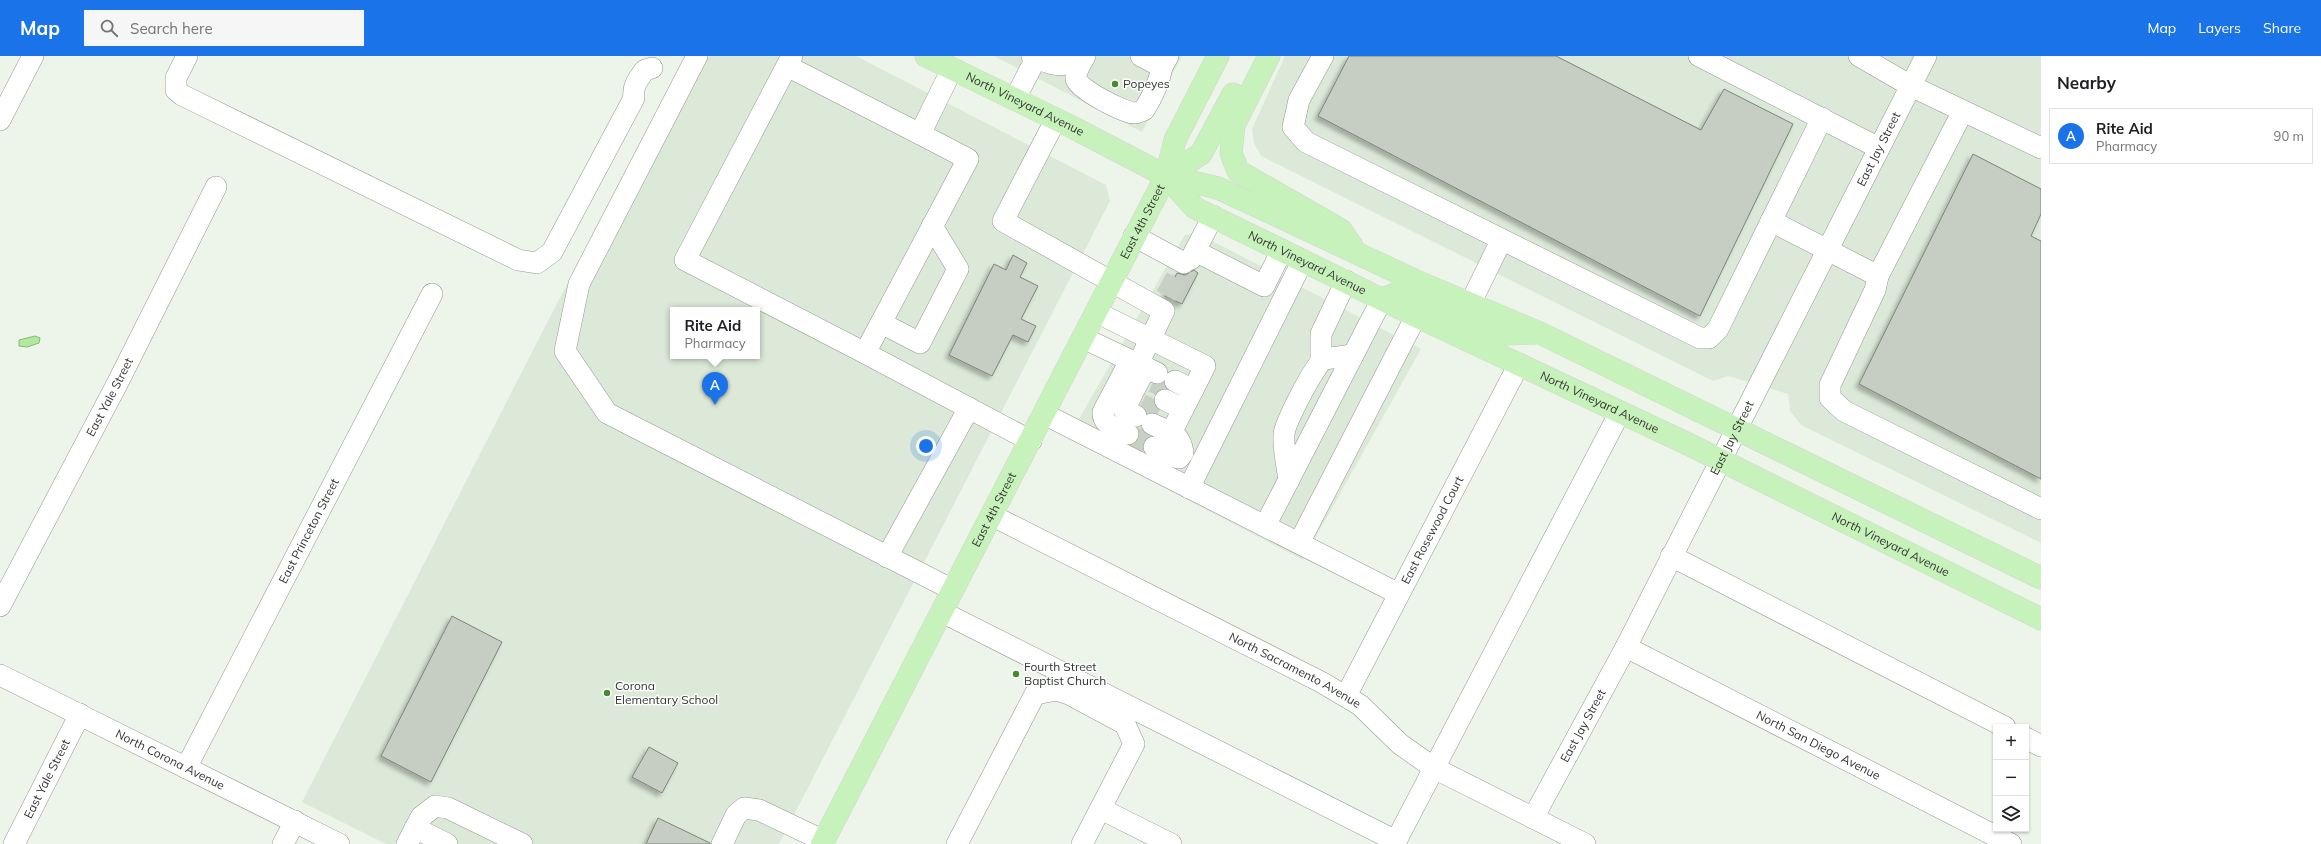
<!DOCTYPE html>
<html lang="en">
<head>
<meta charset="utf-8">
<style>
	:root { --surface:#fff; --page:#f6f6f6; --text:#202124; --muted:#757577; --line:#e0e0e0; --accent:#1a73e8 }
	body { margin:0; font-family:Mulish,sans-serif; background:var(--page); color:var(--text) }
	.controls { position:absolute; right:12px; bottom:12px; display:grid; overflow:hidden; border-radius:0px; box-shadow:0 1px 3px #0004 }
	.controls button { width:36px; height:36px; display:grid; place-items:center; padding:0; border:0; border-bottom:1px solid var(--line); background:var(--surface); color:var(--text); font:20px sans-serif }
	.you { position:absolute; left:926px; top:390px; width:14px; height:14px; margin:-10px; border:3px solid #fff; border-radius:50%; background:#1a73e8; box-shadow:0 0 0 6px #1a73e833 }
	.badge { display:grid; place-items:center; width:26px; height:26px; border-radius:50%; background:var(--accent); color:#fff; font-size:13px; font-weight:700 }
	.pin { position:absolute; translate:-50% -33px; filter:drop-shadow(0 1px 2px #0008) }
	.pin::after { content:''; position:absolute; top:21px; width:14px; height:12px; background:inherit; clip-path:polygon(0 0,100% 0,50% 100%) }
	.popup { position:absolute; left:670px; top:251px; width:90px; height:52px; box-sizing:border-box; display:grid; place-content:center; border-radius:0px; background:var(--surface); filter:drop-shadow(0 1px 3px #0005); font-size:13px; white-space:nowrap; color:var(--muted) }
	.popup b { font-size:15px; color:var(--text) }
	.popup::after { content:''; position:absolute; left:50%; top:100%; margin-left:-8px; border:8px solid transparent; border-top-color:var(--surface) }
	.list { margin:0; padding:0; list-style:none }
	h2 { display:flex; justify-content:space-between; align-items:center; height:52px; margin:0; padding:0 16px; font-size:17px }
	h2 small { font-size:13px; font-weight:400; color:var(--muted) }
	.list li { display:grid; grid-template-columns:26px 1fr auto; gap:12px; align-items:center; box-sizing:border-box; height:56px; margin:0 8px 8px; padding:0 8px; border:1px solid var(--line); border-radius:0px }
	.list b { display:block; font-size:15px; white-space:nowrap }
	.list p { margin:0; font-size:13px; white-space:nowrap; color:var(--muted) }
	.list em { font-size:13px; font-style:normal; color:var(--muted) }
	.icon { flex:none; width:22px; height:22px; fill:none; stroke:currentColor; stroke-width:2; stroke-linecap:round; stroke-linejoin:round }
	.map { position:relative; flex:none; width:2041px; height:788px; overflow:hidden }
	header { display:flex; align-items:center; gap:24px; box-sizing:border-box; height:56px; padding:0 20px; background:var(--accent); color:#fff }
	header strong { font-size:19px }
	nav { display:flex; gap:22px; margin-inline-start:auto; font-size:14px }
	.search { width:280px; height:36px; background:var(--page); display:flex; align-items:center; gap:10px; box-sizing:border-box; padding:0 14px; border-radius:0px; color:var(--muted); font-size:15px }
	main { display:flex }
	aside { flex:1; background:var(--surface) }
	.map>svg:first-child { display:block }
	.built { fill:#dce9d8; fill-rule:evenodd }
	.water { fill:#b0ea9d; stroke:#8ab47d }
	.building { fill:#c6cec4; stroke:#7c837a; filter:url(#shadow) }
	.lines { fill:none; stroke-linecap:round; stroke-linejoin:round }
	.minor-tunnel { stroke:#c8cfc5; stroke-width:21; stroke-dasharray:21 10; stroke-linecap:butt }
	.minor-casing { stroke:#92998f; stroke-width:22 }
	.major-casing { stroke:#d2d3d2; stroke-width:23 }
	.minor { stroke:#fff; stroke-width:21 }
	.major { stroke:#c8f2bb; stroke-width:22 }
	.poi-dot { fill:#488b2e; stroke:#fff; stroke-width:1.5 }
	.labels { text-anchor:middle; stroke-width:3; stroke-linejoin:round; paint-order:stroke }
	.poi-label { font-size:12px; fill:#323631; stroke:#fff; text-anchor:start }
	.street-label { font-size:12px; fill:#323631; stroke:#fff }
</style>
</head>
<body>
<header>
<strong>Map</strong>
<div class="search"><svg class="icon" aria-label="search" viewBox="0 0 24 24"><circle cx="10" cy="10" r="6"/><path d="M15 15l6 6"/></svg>Search here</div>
<nav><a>Map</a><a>Layers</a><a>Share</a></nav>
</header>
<main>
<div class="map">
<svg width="2041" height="788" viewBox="0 0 2041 788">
	<defs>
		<filter id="shadow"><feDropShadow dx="-3.5" dy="3.5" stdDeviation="2" flood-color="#0004"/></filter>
	</defs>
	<rect width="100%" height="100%" fill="#edf5ea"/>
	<g class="built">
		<path d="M688 0H856L1106 129 1110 145 779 788H386L302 746 552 257ZM673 254H757V300H673Z"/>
		<path d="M994 0H1182L1142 76Z"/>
		<path d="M1285 0H2041V487L1801 369 1790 355 1788 338 1728 320 1713 325 1261 100 1254 87 1252 73Z"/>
		<path d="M1195 176 1421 293 1303 504 1068 382 1184 180Z"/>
	</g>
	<path class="water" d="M35 280 40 282 39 287 27 291 19 290V284Z"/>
	<g class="building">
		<path d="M1349 0H1556L1701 74 1724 33 1793 68 1700 260 1318 60Z"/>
		<path d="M1973 98 2041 133V158L2031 180 2041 185V423L1859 328Z"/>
		<path d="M1013 199 1027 207 1020 221 1038 230 1021 263 1036 270 1028 286 1013 279 992 320 949 299 994 208 1006 214Z"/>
		<path d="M1194 214 1198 217 1182 248 1165 240 1177 217 1185 219Z"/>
		<path d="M452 560 502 586 431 726 381 700Z"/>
		<path d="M649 691 678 707 662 737 632 721Z"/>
		<path d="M658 762 710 787V788H646Z"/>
	</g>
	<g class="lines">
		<g class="minor-tunnel">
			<path d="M1166 240 1183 209"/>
			<path d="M1153 326 1170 334"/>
			<path d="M1141 348 1158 357"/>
			<path d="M1128 378 1154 391"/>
		</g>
		<g class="minor-casing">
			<g id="minor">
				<path d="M187 0 176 22V34L182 39 518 204 537 207 552 196 634 42C632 31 638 23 645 14L652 12"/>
				<path d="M697 0 579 228 565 295 607 357 953 534"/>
				<path d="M792 0 685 204 865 297 968 103 920 78 952 13"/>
				<path d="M1032 0C1045 6 1065 16 1074 0"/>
				<path d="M1085 0C1082 6 1075 16 1076 23 1078 33 1124 57 1135 57 1137 57 1141 55 1144 54 1153 40 1159 28 1162 11"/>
				<path d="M1141 0 1162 11 1168 0"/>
				<path d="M1323 0 1299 44 1293 71 1306 86 1700 282H1709L1718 273 1822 62"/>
				<path d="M1699 0 1879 92"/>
				<path d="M1859 0 1911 30 2041 92"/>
				<path d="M787 10 920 78"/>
				<path d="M1015 43 1037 0"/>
				<path d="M1056 63 1003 165 1164 255 1138 308"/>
				<path d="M0 64 33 0"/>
				<path d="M1771 165 1878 220 1875 234 1830 329V342L1844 355 2041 453"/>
				<path d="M1134 180 1184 207"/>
				<path d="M1195 195 1264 230 1282 194"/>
				<path d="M1191 203 1213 160"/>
				<path d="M1878 220 1963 55"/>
				<path d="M1471 246 1501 185"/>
				<path d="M1096 256 1205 310 1171 377"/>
				<path d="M881 267 920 287 958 213 932 170"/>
				<path d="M1083 282 1157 317"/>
				<path d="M865 297 1031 385"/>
				<path d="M1321 305V278L1346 225"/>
				<path d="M1175 325 1193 334"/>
				<path d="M1165 344 1183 353"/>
				<path d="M1044 358 1399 538"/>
				<path d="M1136 360 1124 354 1146 311"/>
				<path d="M1152 368C1169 376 1181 377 1183 397L1179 402 1174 401 1154 391"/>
				<path d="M1128 378C1117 373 1102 369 1103 356L1130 305"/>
				<path d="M1289 424C1287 409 1283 393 1284 378 1285 367 1315 308 1324 303L1353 299"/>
				<path d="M1189 432 1303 204"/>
				<path id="s1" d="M993 460 1321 626 1360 649 1400 688 1434 712 1585 788"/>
				<path d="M1265 470 1382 243"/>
				<path d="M1299 487 1416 260"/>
				<path d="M1671 500 2005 671"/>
				<path d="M887 501 969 352"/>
				<path id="s2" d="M0 550 117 328 216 131"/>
				<path d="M942 556 1396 785 1620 356"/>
				<path id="s3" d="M1626 591 2011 788"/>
				<path id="s4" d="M0 619 339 788"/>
				<path id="s5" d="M1346 640 1519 308"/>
				<path d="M2026 682 2041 690"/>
				<path id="s6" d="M186 712 432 238"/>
				<path d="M1101 753 1171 788"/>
				<path id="s7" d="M1533 762 1626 591 1926 0"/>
				<path d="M415 772 447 788"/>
				<path id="s8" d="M14 788 80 658"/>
				<path d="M283 788 295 765"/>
				<path d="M407 788 421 761 435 750 448 752 522 788"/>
				<path d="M722 788 736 759 744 752 759 754 824 785"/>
				<path d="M957 788 1035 638 1057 634 1069 638 1125 668 1134 688 1082 788"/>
			</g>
		</g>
		<g class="major-casing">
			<g id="major">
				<path id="s9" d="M926 0 1070 70 1166 120 1218 132 1414 224 1540 277 2041 522"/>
				<path d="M1269 0 1234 69 1231 97 1238 115 1341 174 1352 190"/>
				<path id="s10" d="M1166 120 1195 152 1416 260 1688 388 2041 563"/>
				<path d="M1166 120 1201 98 1233 38"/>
				<path d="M1382 243 1398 237 1412 239 1504 278 1535 277"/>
				<path id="s11" d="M822 788 1166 120 1175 84 1218 0"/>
			</g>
		</g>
		<use href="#minor" class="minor"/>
		<use href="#major" class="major"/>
	</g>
	<g class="poi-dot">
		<circle cx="1115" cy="28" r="4"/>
		<circle cx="1016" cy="618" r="4"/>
		<circle cx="607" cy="637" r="4"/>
	</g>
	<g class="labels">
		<g class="poi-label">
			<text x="1123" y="32">Popeyes</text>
			<text x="1024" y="615">Fourth Street<tspan x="1024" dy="14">Baptist Church</tspan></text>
			<text x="615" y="634">Corona<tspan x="615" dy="14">Elementary School</tspan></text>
		</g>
		<g class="street-label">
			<text dy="4" stroke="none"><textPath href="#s9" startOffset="110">North Vineyard Avenue</textPath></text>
			<text dy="4" stroke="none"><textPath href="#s7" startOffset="753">East Jay Street</textPath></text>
			<text dy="4" stroke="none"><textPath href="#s11" startOffset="700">East 4th Street</textPath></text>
			<text dy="4" stroke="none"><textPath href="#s10" startOffset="168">North Vineyard Avenue</textPath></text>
			<text dy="4" stroke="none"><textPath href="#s2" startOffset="236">East Yale Street</textPath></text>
			<text dy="4" stroke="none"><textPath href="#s10" startOffset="492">North Vineyard Avenue</textPath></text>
			<text dy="4" stroke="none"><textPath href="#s7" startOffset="429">East Jay Street</textPath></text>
			<text dy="4" stroke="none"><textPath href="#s11" startOffset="376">East 4th Street</textPath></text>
			<text dy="4" stroke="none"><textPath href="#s5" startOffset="187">East Rosewood Court</textPath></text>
			<text dy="4" stroke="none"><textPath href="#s6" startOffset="267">East Princeton Street</textPath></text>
			<text dy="4" stroke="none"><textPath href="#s10" startOffset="816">North Vineyard Avenue</textPath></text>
			<text dy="4" stroke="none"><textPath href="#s1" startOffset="339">North Sacramento Avenue</textPath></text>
			<text dy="4" stroke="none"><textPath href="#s7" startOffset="105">East Jay Street</textPath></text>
			<text dy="4" stroke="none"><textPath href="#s3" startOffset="216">North San Diego Avenue</textPath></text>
			<text dy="4" stroke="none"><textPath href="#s4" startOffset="190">North Corona Avenue</textPath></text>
			<text dy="4" stroke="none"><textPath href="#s8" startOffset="73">East Yale Street</textPath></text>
		</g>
	</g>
</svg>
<div class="controls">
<button>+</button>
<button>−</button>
<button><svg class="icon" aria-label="layers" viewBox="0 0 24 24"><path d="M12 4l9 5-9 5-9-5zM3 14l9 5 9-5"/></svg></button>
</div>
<div class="you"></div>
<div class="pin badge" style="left:715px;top:349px">A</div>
<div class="popup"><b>Rite Aid</b>Pharmacy</div>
</div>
<aside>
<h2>Nearby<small></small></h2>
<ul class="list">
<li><span class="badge">A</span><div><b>Rite Aid</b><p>Pharmacy</p></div><em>90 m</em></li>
</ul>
</aside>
</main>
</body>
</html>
